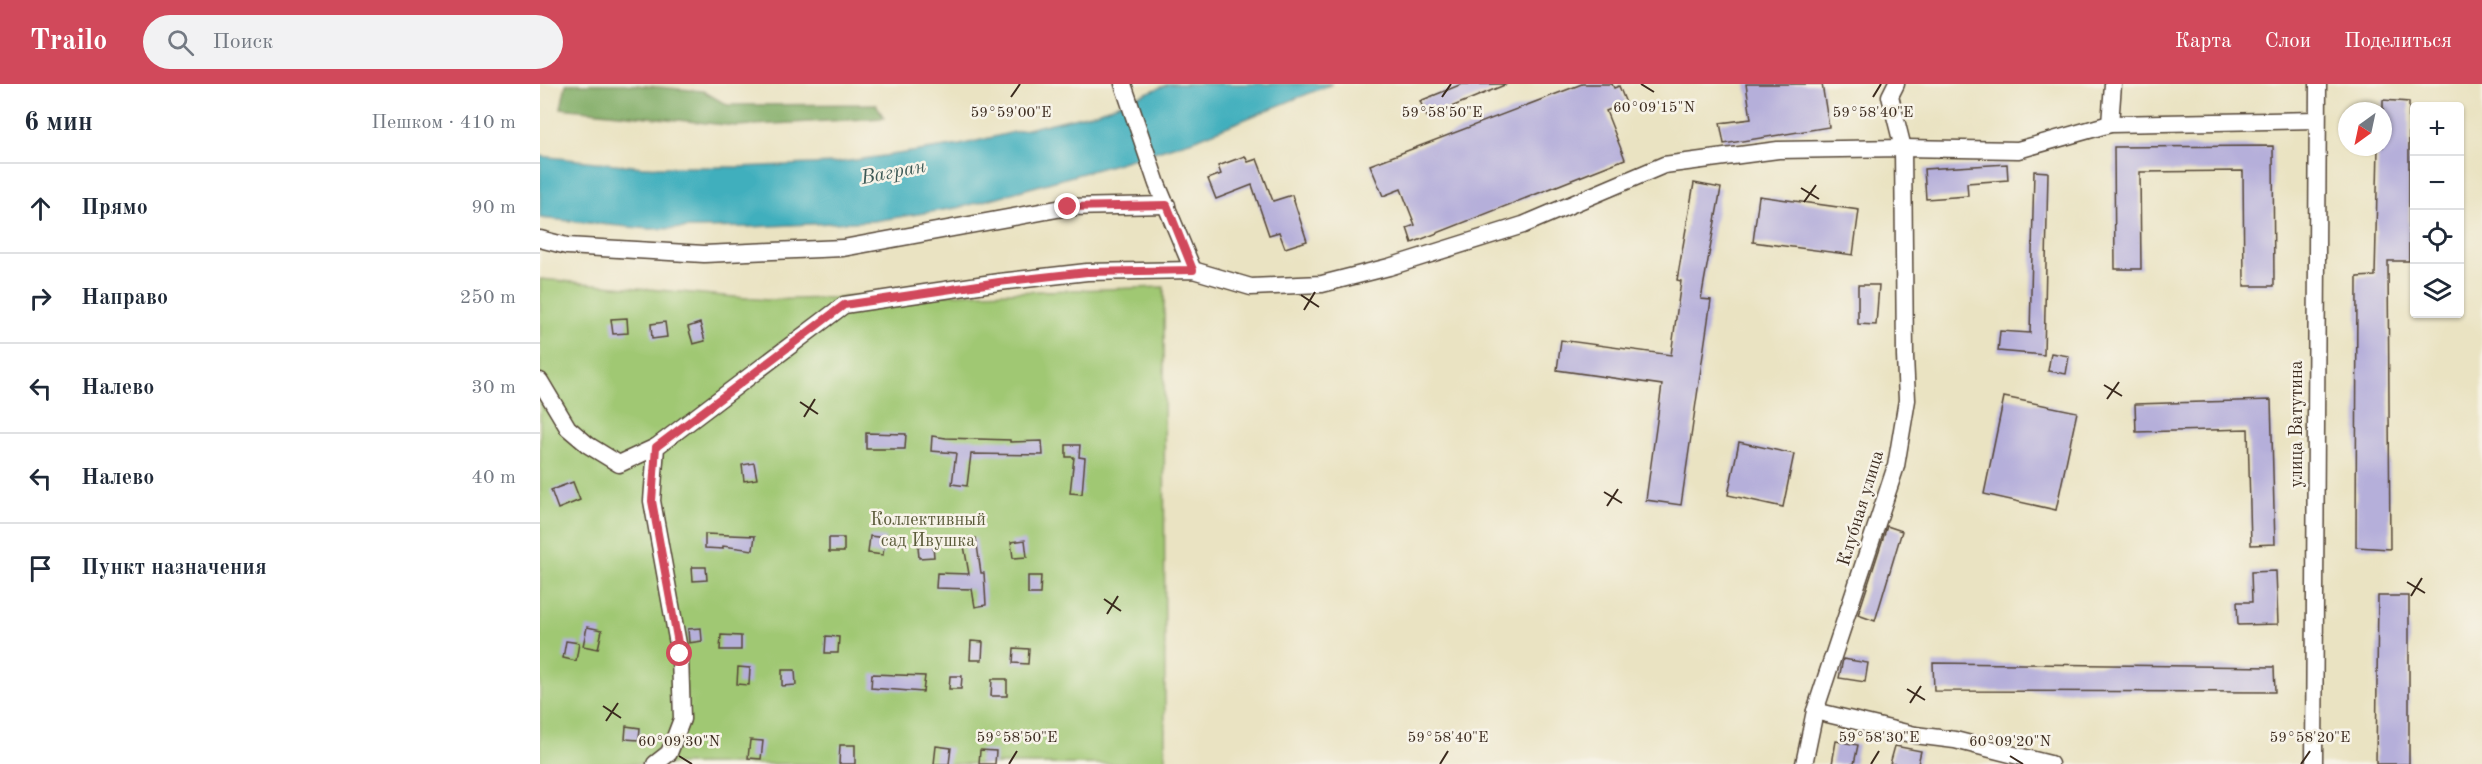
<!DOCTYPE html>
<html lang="ru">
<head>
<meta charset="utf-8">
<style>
	:root { --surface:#fff; --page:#f2f2f3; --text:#1f2937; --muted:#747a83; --line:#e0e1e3; --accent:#d1495b }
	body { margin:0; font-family:"Old Standard TT",serif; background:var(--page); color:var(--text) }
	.controls { position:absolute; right:18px; top:18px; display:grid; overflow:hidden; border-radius:6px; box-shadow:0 2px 4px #0004 }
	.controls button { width:54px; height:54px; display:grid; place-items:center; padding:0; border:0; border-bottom:2px solid var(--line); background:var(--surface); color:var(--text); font:30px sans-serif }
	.compass { position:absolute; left:1798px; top:18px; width:54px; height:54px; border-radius:50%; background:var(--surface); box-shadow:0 2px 4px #0004; rotate:213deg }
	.stop { position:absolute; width:18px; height:18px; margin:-14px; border:4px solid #d1495b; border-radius:50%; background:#fff }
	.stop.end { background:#d1495b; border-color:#fff; box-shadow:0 2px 6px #0008 }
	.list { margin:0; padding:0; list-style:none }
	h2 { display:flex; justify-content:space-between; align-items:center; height:78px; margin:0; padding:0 24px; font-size:26px }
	h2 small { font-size:20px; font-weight:400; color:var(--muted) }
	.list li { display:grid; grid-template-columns:39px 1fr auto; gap:18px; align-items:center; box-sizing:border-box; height:90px; padding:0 24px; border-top:2px solid var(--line) }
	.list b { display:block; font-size:22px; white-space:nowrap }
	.list em { font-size:20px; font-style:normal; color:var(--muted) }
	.icon { flex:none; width:33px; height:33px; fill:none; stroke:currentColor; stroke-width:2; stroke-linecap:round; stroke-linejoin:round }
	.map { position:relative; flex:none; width:1942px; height:680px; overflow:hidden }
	header { display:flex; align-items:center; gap:36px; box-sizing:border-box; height:84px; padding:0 30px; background:var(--accent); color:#fff }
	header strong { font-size:28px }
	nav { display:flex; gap:33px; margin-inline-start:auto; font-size:21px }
	.search { width:420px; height:54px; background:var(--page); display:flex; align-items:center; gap:15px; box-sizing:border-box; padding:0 21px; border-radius:33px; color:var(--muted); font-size:22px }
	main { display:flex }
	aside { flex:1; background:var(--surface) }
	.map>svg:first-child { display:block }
	.green { fill:#a0c873; stroke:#6e7948; stroke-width:1.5 }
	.forest { fill:#80ac65; stroke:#5e6b42; stroke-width:1.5 }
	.water { fill:#40afbd; stroke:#3e6c6e; stroke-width:1.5 }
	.building { fill:#b5afda }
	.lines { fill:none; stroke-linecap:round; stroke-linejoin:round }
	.minor-casing { stroke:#554637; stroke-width:19 }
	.minor { stroke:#fff; stroke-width:16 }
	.route { stroke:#d1495b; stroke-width:8 }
	.ticks { fill:none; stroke:#3b2a1e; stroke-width:2 }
	.labels { text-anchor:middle; stroke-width:5; stroke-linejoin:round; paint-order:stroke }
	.street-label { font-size:18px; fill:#3b2a1e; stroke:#f7f3e8 }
	.park-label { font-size:18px; fill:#595938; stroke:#f7f3e8 }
	.water-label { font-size:20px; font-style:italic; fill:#3d5956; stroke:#f7f3e8 }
	.ticks-label { font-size:15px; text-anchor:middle; fill:#3b2a1e; stroke:#f7f3e8; stroke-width:5; stroke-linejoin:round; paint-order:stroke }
</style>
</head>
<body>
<header>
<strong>Trailo</strong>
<div class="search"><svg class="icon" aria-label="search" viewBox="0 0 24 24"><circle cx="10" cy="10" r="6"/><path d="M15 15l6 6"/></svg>Поиск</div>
<nav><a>Карта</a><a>Слои</a><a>Поделиться</a></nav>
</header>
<main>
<aside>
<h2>6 мин<small>Пешком · 410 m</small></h2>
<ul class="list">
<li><svg class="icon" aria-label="ahead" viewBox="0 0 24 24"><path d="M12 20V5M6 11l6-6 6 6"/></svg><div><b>Прямо</b></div><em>90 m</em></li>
<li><svg class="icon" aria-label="right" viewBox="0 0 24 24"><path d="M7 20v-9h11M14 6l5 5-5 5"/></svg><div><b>Направо</b></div><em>250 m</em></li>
<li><svg class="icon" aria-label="left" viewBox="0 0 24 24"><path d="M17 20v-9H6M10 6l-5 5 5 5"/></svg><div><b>Налево</b></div><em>30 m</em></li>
<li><svg class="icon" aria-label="left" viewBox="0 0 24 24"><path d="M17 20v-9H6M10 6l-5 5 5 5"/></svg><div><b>Налево</b></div><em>40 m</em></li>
<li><svg class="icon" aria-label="arrive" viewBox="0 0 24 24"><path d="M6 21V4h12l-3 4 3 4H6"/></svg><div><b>Пункт назначения</b></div></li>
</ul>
</aside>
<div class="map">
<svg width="1942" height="680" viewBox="0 0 1942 680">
	<rect width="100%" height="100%" fill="#f7f3e8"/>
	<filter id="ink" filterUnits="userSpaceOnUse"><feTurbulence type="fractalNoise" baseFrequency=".0167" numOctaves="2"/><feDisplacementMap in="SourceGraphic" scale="12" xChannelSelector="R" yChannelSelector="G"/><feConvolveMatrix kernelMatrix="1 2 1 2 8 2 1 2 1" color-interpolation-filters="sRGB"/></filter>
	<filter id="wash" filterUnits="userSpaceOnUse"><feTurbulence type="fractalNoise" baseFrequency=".008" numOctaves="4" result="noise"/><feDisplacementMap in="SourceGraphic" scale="24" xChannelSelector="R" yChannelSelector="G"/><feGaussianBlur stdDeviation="1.35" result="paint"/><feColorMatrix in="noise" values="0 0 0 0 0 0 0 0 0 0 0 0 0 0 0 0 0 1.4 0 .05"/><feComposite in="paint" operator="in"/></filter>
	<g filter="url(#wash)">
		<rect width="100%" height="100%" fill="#eae3c2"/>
		<path class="green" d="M0 195 227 216 624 203 625 680H0Z"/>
		<path class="forest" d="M26 0H84L163 7 187 21 336 20 344 34 196 42 21 24Z"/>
		<path class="water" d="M629 0H792L656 55 575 80 422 123 334 137 210 143 109 145 0 134V72L103 83H198L295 79 420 61 558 28Z"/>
		<g id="blocks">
			<g class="building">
				<path d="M922 0H967L887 33 880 17Z"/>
				<path d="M1042 0H1072L1074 4 1079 2 1086 19 1066 27 1085 75 872 159 867 144 875 141 861 105 843 112 830 81Z"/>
				<path d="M1206 0H1282L1289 43 1184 60 1180 39 1211 35Z"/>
				<path d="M1843 16 1869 18V177H1848L1850 465 1816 463 1817 193 1835 192 1838 63H1843Z"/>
				<path d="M1733 62 1734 202H1704L1703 87 1600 88 1601 185H1575L1574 63Z"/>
				<path d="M705 72 708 78 717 75 733 117 752 111 767 157 745 164 739 148 729 151 712 101 676 115 668 95 681 90 678 82Z"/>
				<path d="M1467 80 1468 96 1427 99 1428 112 1386 115 1384 85Z"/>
				<path d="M1494 87 1508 88 1504 271 1458 267 1460 247 1490 249Z"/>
				<path d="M1154 99 1181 104 1161 215 1171 216 1141 421 1106 416 1122 301 1017 286 1021 256 1131 271 1141 197 1137 196Z"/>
				<path d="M1219 112 1319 126 1313 171 1213 158Z"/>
				<path d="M1318 201H1339L1336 241 1318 240Z"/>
				<path d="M87 234 88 249 73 250 71 235Z"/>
				<path d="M125 238 127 253 112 255 111 240Z"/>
				<path d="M160 239 165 257 153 260 148 243Z"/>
				<path d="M1511 269 1529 272 1526 290 1508 287Z"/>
				<path d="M1464 313 1537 328 1516 426 1444 410Z"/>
				<path d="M1731 316 1735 460 1711 461 1708 345 1596 348 1595 320Z"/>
				<path d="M326 349 366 350 365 365H326Z"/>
				<path d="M392 352 406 354 470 356V358L502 357 503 371 431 370 427 402 412 400 416 369 391 367Z"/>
				<path d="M1199 358 1254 370 1243 423 1188 411Z"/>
				<path d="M526 361H540L539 373 545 374 542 410 530 409 534 373H526Z"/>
				<path d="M214 379 217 395 204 397 202 381Z"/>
				<path d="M33 398 40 416 18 425 11 406Z"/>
				<path d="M1347 442 1362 447 1335 537 1318 531Z"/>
				<path d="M165 450 215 452 213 466 183 462V465L165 464Z"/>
				<path d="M330 452 345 454 343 471 328 469Z"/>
				<rect x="289" y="454" width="15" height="14"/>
				<path d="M436 454 441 489H444L446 521 435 523 432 505 396 504 397 489 429 490 423 456Z"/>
				<path d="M485 456 487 473 473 474 471 458Z"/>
				<path d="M393 461 394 473 379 474 378 462Z"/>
				<path d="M152 483H166L167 496 153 497Z"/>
				<path d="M1736 487 1738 540 1698 541 1697 518H1712L1711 488Z"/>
				<path d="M488 492H501L500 510H488Z"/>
				<path d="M1838 512H1869V680H1836Z"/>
				<path d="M47 543 62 546 58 565 43 562Z"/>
				<path d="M161 544 162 557 149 559 148 545Z"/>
				<path d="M181 551 201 552V566H180Z"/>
				<path d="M286 552 299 553 298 569H285Z"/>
				<path d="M26 557 39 559 36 577 23 574Z"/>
				<path d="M431 557 443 558 442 576H430Z"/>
				<path d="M474 564 489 565 488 580 473 579Z"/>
				<path d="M1303 575 1328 579 1325 598 1299 594Z"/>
				<path d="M1393 579 1734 583 1735 608 1394 607Z"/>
				<path d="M198 583 210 584 209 601 197 600Z"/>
				<path d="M242 586H255L256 601 242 602Z"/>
				<path d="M332 590 385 592 383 608 331 604Z"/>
				<path d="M410 592H422L421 605H409Z"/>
				<path d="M452 595H467V612H451Z"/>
				<path d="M86 642 100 644 99 656 85 655Z"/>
				<path d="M210 656 223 657 221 675 208 674Z"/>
				<path d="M1296 657 1318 661 1314 680H1292Z"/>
				<path d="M300 661H315V680H299Z"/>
				<path d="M396 662 411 664 409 680H394Z"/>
				<path d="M1355 662 1381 667 1378 680H1350Z"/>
				<path d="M440 666 456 667 455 680H439Z"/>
			</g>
		</g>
	</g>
	<g filter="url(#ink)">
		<use href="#blocks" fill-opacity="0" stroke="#554637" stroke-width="1.5"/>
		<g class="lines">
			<g class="minor-casing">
				<g id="minor">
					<path d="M583 0 617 100 653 186"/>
					<path d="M1570 40 1573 0"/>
					<path d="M0 155 27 162 164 170 303 164 528 123 627 121"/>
					<path d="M0 297 28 344 48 361 79 380 116 363"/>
					<path d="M1275 627 1375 651 1415 656 1510 680"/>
					<path d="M115 680 129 669 142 635 140 571 112 417 116 363 304 221 459 198 547 188 653 186 711 203 782 200 849 183 983 141 1124 81 1238 66 1363 64 1478 66 1570 40 1777 36"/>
					<path d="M1264 680 1275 627 1356 382 1367 316 1365 272 1363 64 1350 12 1356 0"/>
					<path d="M1774 680 1778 0"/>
				</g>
			</g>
			<use href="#minor" class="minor"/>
		</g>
	</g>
	<g class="lines" filter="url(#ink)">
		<path class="route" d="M140 570 112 417 116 363 304 221 459 198 547 188 653 186 627 121 528 123"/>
	</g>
	<path class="ticks" d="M1101 0 1114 8M471 13 480 0M902 13 911 0M1333 13 1341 0M1261 104 1279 115M1264 118 1276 101M761 211 779 223M764 226 775 208M1564 301 1582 312M1567 315 1579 298M260 318 278 330M264 333 275 315M1064 408 1082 419M1067 422 1078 405M1867 498 1885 509M1871 512 1882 494M564 515 581 527M567 530 578 512M1367 605 1385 616M1370 619 1381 602M63 622 81 634M66 637 78 619M139 672 152 680M1470 672 1483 680M469 680 477 667M900 680 908 667M1331 680 1339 667M1761 680 1770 667"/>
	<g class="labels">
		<g class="street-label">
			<text transform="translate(1756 340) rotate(-90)" y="6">улица Ватутина</text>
			<text transform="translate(1320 424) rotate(-73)" y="6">Клубная улица</text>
		</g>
		<g class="park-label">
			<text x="388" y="441">Коллективный<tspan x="388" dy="21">сад Ивушка</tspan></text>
		</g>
		<g class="water-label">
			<text transform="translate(353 87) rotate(-11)" y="7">Вагран</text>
		</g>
	</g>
	<g class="ticks-label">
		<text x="1114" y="28">60°09'15"N</text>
		<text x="1333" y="33">59°58'40"E</text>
		<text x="471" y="33">59°59'00"E</text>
		<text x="902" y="33">59°58'50"E</text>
		<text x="477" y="658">59°58'50"E</text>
		<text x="908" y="658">59°58'40"E</text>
		<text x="1339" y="658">59°58'30"E</text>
		<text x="1770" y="658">59°58'20"E</text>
		<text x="139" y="662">60°09'30"N</text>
		<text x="1470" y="662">60°09'20"N</text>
	</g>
</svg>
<div class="controls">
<button>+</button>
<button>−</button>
<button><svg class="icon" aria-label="locate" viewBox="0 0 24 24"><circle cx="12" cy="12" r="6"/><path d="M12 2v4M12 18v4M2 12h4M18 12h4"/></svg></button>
<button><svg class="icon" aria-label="layers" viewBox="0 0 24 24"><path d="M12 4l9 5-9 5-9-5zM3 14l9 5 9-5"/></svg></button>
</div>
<svg class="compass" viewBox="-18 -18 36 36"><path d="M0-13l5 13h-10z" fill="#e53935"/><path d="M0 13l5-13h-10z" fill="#747a83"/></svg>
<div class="stop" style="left:140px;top:570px"></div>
<div class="stop end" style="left:528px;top:123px"></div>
</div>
</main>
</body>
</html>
